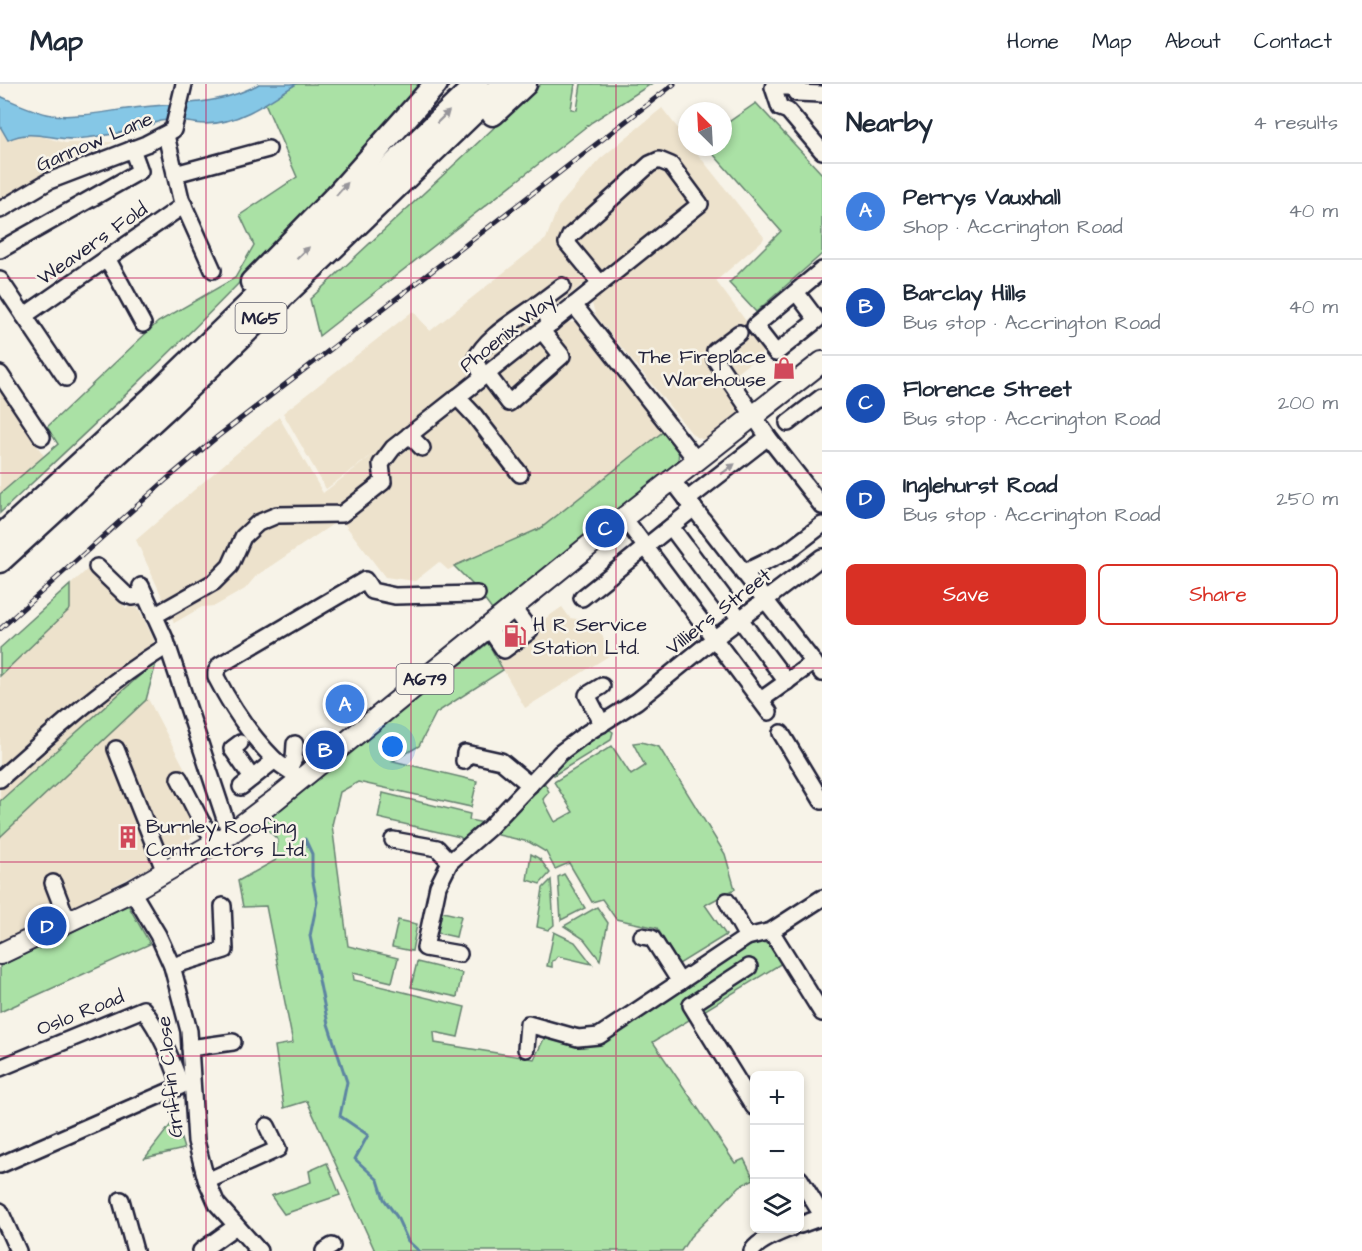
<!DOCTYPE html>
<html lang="en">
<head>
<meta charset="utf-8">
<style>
	:root { --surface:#fff; --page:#f6f6f7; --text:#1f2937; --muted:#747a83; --line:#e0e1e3; --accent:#d93025 }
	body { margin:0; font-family:"Architects Daughter",sans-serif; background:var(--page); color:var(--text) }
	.controls { position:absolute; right:18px; bottom:18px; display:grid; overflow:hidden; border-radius:9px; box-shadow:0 3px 9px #0003 }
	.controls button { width:54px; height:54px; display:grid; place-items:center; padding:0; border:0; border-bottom:2px solid var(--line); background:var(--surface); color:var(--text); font:30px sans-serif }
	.compass { position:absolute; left:678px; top:18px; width:54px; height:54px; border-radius:50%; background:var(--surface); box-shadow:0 3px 9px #0003; rotate:336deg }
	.you { position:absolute; left:393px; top:663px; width:21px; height:21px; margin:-15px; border:4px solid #fff; border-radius:50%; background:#1a73e8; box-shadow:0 0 0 9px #1a73e833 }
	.badge { display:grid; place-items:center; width:39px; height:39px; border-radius:50%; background:var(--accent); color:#fff; font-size:20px; font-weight:700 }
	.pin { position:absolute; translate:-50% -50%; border:3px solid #fff; box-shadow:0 2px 6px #0006 }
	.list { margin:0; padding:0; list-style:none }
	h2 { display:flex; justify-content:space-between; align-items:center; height:78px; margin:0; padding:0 24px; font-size:26px }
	h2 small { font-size:20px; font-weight:400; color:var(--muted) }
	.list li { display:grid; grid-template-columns:39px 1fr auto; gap:18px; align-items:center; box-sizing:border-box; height:96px; padding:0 24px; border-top:2px solid var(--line) }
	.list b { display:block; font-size:22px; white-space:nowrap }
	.list p { margin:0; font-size:20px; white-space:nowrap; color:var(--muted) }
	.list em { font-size:20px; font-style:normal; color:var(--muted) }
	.actions { display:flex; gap:12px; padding:18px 24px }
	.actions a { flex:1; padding:14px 0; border:2px solid var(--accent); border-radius:9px; text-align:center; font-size:21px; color:var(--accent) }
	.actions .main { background:var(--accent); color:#fff }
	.icon { flex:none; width:33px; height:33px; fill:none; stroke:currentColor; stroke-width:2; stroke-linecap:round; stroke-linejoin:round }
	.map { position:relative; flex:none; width:822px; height:1167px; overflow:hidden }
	header { display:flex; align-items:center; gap:36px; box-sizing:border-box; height:84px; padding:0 30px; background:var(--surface); border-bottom:2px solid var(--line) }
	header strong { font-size:28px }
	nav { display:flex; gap:33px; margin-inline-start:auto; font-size:21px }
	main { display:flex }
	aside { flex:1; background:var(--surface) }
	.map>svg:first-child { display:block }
	.built { fill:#ede2cc }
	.green { fill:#aae1a5; stroke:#668270; stroke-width:1.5 }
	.water { fill:#85c7e6; stroke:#5d85a2; stroke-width:1.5 }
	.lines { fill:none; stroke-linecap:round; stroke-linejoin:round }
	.stream { stroke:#5d85a2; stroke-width:3 }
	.minor-casing { stroke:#22223b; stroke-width:20 }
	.major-casing { stroke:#22223b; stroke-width:24 }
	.highway-casing { stroke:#22223b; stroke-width:27 }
	.minor { stroke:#f7f3e8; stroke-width:15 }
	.major { stroke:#f7f3e8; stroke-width:20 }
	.highway { stroke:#f7f3e8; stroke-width:22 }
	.rail-casing { stroke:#22223b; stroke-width:5 }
	.rail { stroke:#f7f3e8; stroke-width:3; stroke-dasharray:9; stroke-linecap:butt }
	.oneway { fill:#97959a }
	.grid { fill:none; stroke:#c2185b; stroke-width:1.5; stroke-opacity:0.55 }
	.labels { text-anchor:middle; stroke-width:5; stroke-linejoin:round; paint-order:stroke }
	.shield { fill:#f7f3e8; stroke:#62616f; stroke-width:1.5 }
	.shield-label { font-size:18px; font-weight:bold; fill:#22223b }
	.street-label { font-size:20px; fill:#22223b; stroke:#f7f3e8 }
	.poi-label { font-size:20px; fill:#22223b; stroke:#f7f3e8; text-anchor:start }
</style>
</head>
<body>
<header>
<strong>Map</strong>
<nav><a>Home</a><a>Map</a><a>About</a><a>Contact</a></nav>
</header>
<main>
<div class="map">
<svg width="822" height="1167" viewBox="0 0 822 1167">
	<rect width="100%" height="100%" fill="#f7f3e8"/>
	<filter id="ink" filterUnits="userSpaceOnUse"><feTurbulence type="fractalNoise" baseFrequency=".0167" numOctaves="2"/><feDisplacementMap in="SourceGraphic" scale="12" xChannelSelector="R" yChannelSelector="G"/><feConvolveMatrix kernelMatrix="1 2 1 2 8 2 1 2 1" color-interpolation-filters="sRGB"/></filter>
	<g filter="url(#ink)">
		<g class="built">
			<path d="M662 24 687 56V63H692L764 153 763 156 716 197 767 265 724 299 744 327 707 355H701L693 351 596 232 592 220 595 214 583 200 456 302 468 315 557 244 564 239 576 238 582 242 664 347 541 444 448 486 439 478 415 497 385 493 343 438H336L256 492 245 505 215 522 202 523 174 539 136 456 279 333 323 409 383 363 326 405 283 329 413 227 430 247 546 155 558 123 600 75Z"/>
			<path d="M0 40 65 59 114 58 46 90 0 117Z"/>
			<path d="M0 305 44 372 0 410Z"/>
			<path d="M88 485 126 524 131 522 139 525 154 556 151 566 130 582 137 594 0 717V592L70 525V501Z"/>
			<path d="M562 523 570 534 590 537 597 542 612 570 525 624 488 559 525 528 536 541Z"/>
			<path d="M147 613 212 736 165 775 70 825 0 857V753Z"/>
		</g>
		<g class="green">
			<path d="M296 0H423C363 67 303 133 240 198 163 277 81 353 0 429V410L58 360 47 343 158 238 235 194 254 161 240 131 297 93 265 19Z"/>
			<path d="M541 0H575L571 25 577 26 581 0H651L592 38 319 252 310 215Z"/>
			<path d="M756 19 822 90V170L756 228 729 199 781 147 707 63H723V42Z"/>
			<path d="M664 347 679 365 678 378 674 383 551 483 492 526 475 503 454 482 541 444Z"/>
			<path d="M70 501V525L0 592V564Z"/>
			<path d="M488 559 503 586 436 629 419 662 393 677 477 697 471 723 358 698 340 708 332 741 348 862 398 874 392 898 353 889 354 896 465 923 458 953 434 948 435 959 534 975 545 953 583 961 745 861 761 856 781 867 787 876 653 958 735 1079 744 1075 754 1095 740 1102 690 1153 681 1167H375L307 1017 284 1024 275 962 293 959 266 822 243 823 238 797 276 776 278 756 260 738Z"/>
			<path d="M157 576 146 616 0 753V717Z"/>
			<path d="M607 644 613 648 611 656 554 691 552 685 559 677Z"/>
			<path d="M641 658 659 663 725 770 735 805 705 821 726 851 679 880 657 844 616 835 602 815 592 818 569 779 555 785 546 768 529 758 494 750 541 699 545 700 549 708 543 715 555 738 573 728 554 698 612 662 631 691 645 682 633 659Z"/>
			<path d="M383 709 470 730 469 736 484 739 464 757 460 753 378 734Z"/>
			<path d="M531 770 540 775 550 789 540 800 527 796Z"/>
			<path d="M564 790 585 824 561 836 558 793Z"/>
			<path d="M551 796 554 841 548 846 537 843 543 804Z"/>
			<path d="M128 821 150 860 0 928V882Z"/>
			<path d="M597 823 608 839 600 876 584 855 564 842Z"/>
			<path d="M438 827 461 832 456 853 433 848Z"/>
			<path d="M398 836 417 840 412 867 392 863Z"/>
			<path d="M554 848 575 858 592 880 558 872 555 876 552 877V883L547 882Z"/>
			<path d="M417 878 462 889 457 913 411 903Z"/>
			<path d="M175 1035 184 1065 145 1074Z"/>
			<path d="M327 1079 340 1111 284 1130 271 1112 311 1098 309 1087Z"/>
		</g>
		<path class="water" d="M259 0H296C270 17 238 40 205 40 190 40 176 34 160 37 154 39 149 42 143 44 121 49 98 53 75 55 51 56 31 44 8 56L0 42V12C16 19 34 28 52 31 83 34 112 26 143 23 183 19 224 20 259 0Z"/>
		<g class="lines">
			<path class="stream" d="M305 755 312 770V792L317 818 310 852 328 940 347 998 340 1032 368 1051 355 1075 378 1096 384 1115 397 1133 408 1157 419 1167"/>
			<g class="minor-casing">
				<g id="minor">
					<path d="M799 3H773L780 24 788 27 822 67"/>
					<path d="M796 9 822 10"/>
					<path d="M166 51 181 115 213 186"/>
					<path d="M175 90 268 65"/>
					<path d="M0 126 49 97 146 60 173 46 184 0"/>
					<path d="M0 166 140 87 132 65"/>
					<path d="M107 174 143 240"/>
					<path d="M0 196 66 294"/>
					<path d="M796 208 817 236 776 269 755 242 822 186"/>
					<path d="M538 220 562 202"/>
					<path d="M574 221 700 120 671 81 659 76 650 80 570 152 567 159 600 199"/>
					<path d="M24 232 184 121"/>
					<path d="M739 249 715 267V275L768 353 822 422"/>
					<path d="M0 290 42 353"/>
					<path d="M487 290 509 319 562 272 542 247"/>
					<path d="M483 293 475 276C486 252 517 236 538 220L552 239"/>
					<path d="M457 313 475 332 520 390"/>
					<path d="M788 339 822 313"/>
					<path d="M409 351 422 364"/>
					<path d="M672 396 822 589"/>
					<path d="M687 416 768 353"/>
					<path d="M624 434 769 628"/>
					<path d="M671 443 787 598"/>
					<path d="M97 483 126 511 132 513 145 511"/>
					<path d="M743 489 788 467 822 441"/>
					<path d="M141 502 166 557 230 750"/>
					<path d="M582 514 694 424"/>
					<path d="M154 532 214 498 230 482 243 453 258 439 277 431 342 430 383 398 381 380 393 364 574 221 697 377"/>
					<path d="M489 544 504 566 530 547 513 524"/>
					<path d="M602 602 587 611 602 640"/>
					<path d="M761 616 814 578"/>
					<path d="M781 649 822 717"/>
					<path d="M240 659 232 665 252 694"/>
					<path d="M116 665 165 788"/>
					<path d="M464 677 465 669 501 677 530 701"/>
					<path d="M289 685 294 675 295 660"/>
					<path d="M179 694 201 737 216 758"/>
					<path d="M0 695C55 646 104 601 167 562"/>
					<path d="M300 696C292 686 282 684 274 675 251 652 231 622 216 593V588L220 581 365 496 372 507 395 512 477 510"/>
					<path d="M241 703 275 676"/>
					<path d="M393 756 437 764 450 778"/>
					<path d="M53 799 68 838"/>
					<path d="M132 807 158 851 172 882 189 947 196 1057 206 1095 217 1120 259 1167"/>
					<path d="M727 817 747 853"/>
					<path d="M771 847 822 929"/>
					<path d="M642 852 652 854 680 898"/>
					<path d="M459 870 425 864 438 802 450 778 489 744 560 669 587 649 637 617 715 554 822 473"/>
					<path d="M172 882 225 866 223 822"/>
					<path d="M749 883 691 921 754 1023"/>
					<path d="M190 964 233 958"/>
					<path d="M526 965 528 940 578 954 599 952 747 853 771 847 822 814"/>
					<path d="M0 984 143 925C161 949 171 974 181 1002L0 1081"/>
					<path d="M800 1095 822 1131"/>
					<path d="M207 1097 278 1065 267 1042"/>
					<path d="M121 1116 135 1167"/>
					<path d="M0 1127 18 1167"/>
					<path d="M800 1141 822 1133"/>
					<path d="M201 1167 236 1142"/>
					<path d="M324 1167 332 1162"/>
					<path d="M752 1167C759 1156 779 1149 791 1144"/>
				</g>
			</g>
			<g class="major-casing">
				<path id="major" d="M0 870 132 807 230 750 275 716 617 439 822 278"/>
			</g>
			<g class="highway-casing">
				<g id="highway">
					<path d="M493 30 525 0"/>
					<path d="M252 198 337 111 436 0"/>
					<path d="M0 453 154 312 477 0"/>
					<path d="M0 477 168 323 503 0"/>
				</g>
			</g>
			<use href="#minor" class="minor"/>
			<use href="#major" class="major"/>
			<use href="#highway" class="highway"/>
			<g class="rail-casing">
				<path id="rail" d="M0 545 167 395 217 353 674 0"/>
			</g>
			<use href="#rail" class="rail"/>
		</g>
		<defs><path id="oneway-solid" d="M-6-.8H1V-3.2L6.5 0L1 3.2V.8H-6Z" transform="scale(1.5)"/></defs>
		<g class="oneway">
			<use href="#oneway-solid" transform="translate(443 33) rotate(-44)"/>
			<use href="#oneway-solid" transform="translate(342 105) rotate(-48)"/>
			<use href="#oneway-solid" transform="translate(303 169) rotate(-44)"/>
			<use href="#oneway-solid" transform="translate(728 385) rotate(-37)"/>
		</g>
	</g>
	<path class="grid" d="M206 0V1167M411 0V1167M616 0V1167M0 194H822M0 389H822M0 584H822M0 778H822M0 972H822"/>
	<defs>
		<g id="shop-bare" transform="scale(1.8)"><path d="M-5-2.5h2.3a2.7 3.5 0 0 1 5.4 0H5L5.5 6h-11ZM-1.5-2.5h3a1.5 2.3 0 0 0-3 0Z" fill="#d1495b" stroke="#f7f3e8" stroke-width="2.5" paint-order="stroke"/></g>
		<g id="fuel-bare" transform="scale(1.8)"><path d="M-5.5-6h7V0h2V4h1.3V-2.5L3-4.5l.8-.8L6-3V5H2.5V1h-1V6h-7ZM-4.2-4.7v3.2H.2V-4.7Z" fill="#d1495b" stroke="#f7f3e8" stroke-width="2.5" paint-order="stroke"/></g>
		<g id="building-bare" transform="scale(1.8)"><path d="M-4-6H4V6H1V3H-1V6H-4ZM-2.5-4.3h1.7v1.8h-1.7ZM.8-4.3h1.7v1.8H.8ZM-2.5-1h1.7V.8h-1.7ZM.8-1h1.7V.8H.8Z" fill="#d1495b" stroke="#f7f3e8" stroke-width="2.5" paint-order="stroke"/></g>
	</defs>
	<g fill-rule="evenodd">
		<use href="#shop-bare" x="784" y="284"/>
		<use href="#fuel-bare" x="515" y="552"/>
		<use href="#building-bare" x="128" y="753"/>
	</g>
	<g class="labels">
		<g class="shield">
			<rect x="235.5" y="219" width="51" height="30" rx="4.5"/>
			<rect x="396.5" y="580" width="57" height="30" rx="4.5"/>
		</g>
		<g class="shield-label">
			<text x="261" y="240">M65</text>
			<text x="425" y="601">A679</text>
		</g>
		<g class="street-label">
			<text transform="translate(94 57) rotate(-23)" y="7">Gannow Lane</text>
			<text transform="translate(92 159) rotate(-35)" y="7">Weavers Fold</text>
			<text transform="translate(507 248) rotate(-38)" y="7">Phoenix Way</text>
			<text transform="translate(718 527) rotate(-38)" y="7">Villiers Street</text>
			<text transform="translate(80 928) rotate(-22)" y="7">Oslo Road</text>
			<text transform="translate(169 993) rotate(-96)" y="7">Griffin Close</text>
		</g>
		<g class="poi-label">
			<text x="766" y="279" text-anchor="end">The Fireplace<tspan x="766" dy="23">Warehouse</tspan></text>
			<text x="533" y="547">H R Service<tspan x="533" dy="23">Station Ltd.</tspan></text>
			<text x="146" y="749">Burnley Roofing<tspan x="146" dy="23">Contractors Ltd.</tspan></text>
		</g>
	</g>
</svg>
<div class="controls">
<button>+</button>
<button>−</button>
<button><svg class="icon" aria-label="layers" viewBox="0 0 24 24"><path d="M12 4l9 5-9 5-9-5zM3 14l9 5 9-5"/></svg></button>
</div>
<svg class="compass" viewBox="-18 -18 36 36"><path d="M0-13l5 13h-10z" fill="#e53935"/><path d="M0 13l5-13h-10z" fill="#747a83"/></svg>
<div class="you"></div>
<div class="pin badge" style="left:345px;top:620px;background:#3f7fe0">A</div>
<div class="pin badge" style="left:325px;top:666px;background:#1a4fb4">B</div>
<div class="pin badge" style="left:605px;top:444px;background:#1a4fb4">C</div>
<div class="pin badge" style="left:47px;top:842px;background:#1a4fb4">D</div>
</div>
<aside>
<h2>Nearby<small>4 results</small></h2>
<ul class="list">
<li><span class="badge" style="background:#3f7fe0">A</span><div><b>Perrys Vauxhall</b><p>Shop · Accrington Road</p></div><em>40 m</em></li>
<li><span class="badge" style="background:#1a4fb4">B</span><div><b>Barclay Hills</b><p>Bus stop · Accrington Road</p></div><em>40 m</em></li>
<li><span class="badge" style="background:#1a4fb4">C</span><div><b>Florence Street</b><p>Bus stop · Accrington Road</p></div><em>200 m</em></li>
<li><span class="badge" style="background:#1a4fb4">D</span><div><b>Inglehurst Road</b><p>Bus stop · Accrington Road</p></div><em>250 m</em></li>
</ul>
<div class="actions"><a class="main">Save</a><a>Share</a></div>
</aside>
</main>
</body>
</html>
